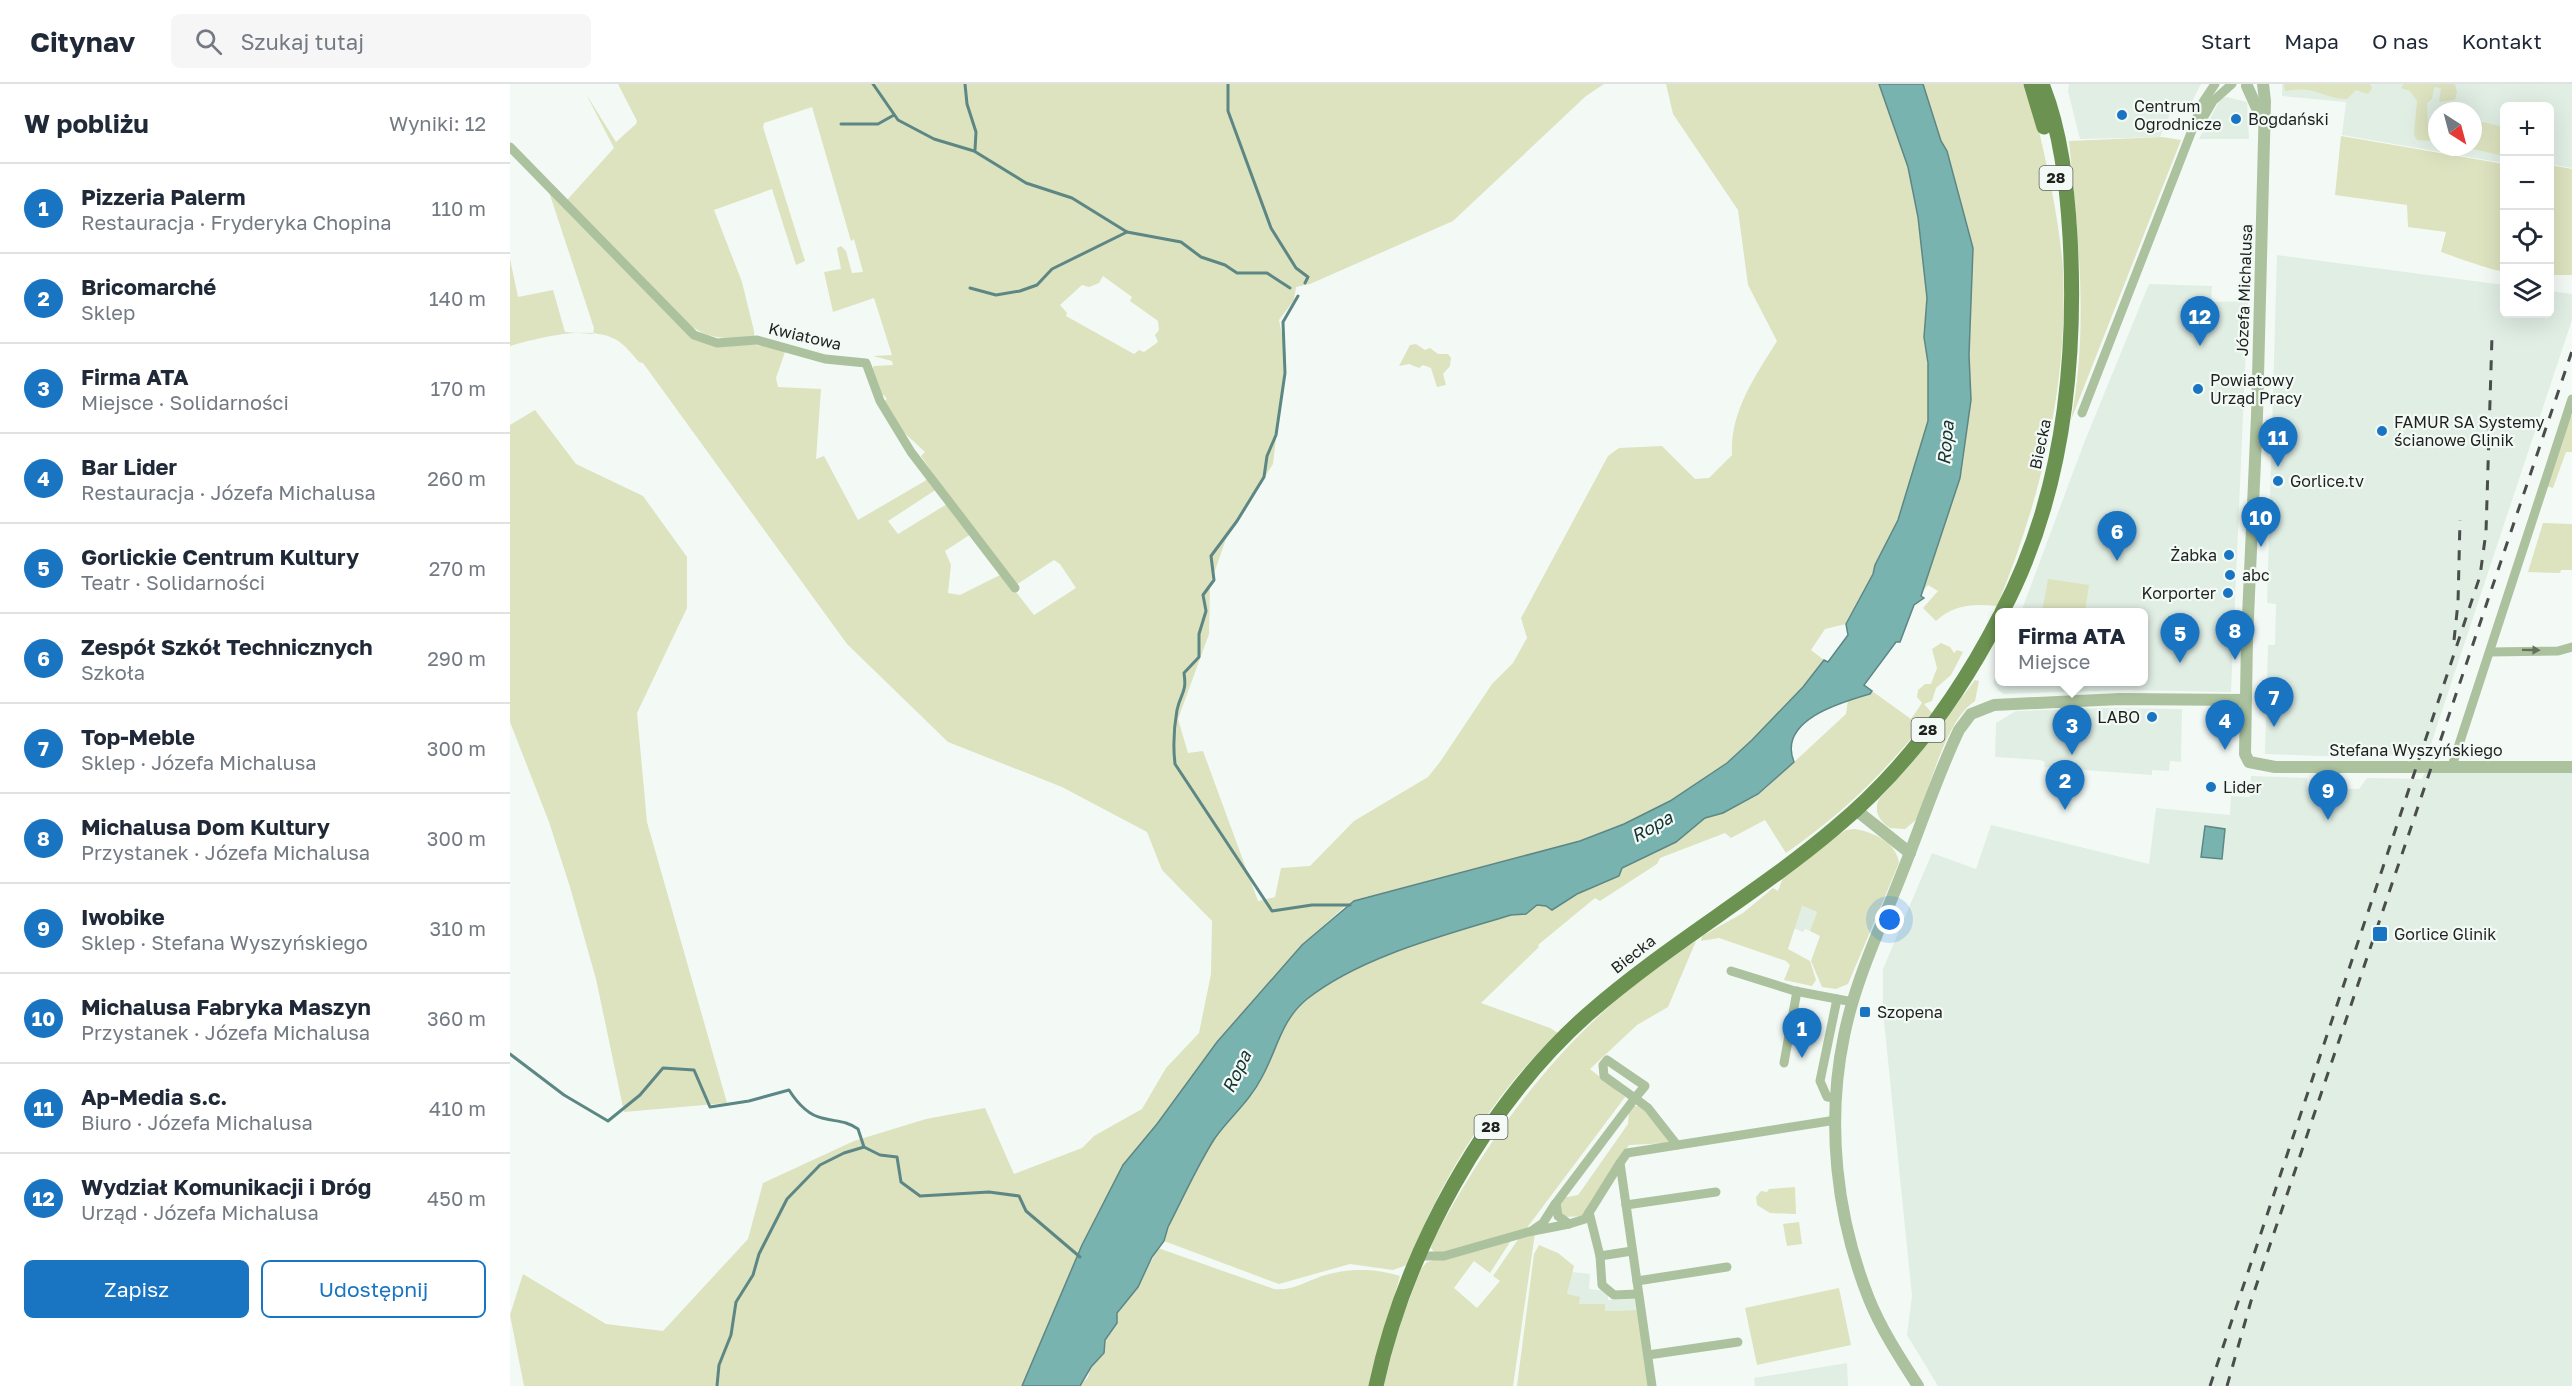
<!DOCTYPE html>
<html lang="pl">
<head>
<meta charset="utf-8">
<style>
	:root { --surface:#fff; --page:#f6f6f7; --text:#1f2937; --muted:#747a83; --line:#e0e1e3; --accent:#1975c2 }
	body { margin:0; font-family:"Golos Text",sans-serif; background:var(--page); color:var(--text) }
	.controls { position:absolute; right:18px; top:18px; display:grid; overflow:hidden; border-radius:9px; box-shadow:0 6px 24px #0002 }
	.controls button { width:54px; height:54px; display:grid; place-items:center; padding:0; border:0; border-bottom:2px solid var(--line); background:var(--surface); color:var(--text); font:30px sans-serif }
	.compass { position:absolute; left:1918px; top:18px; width:54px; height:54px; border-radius:50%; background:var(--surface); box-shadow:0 6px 24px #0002; rotate:144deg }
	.you { position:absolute; left:1380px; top:836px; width:21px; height:21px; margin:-15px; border:4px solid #fff; border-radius:50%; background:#1a73e8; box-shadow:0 0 0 9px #1a73e833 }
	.badge { display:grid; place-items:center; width:39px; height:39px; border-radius:50%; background:var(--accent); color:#fff; font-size:20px; font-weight:700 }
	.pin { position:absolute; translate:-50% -50px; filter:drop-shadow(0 2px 3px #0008) }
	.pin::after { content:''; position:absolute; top:32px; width:21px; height:18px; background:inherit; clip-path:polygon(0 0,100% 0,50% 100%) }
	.popup { position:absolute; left:1485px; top:524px; width:153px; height:78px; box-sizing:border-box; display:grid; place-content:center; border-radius:9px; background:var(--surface); filter:drop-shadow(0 2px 4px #0005); font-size:20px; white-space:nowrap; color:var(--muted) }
	.popup b { font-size:22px; color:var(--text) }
	.popup::after { content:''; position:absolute; left:50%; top:100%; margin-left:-12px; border:12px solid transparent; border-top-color:var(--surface) }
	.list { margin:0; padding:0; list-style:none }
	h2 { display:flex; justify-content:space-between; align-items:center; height:78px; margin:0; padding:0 24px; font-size:26px }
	h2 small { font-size:20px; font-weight:400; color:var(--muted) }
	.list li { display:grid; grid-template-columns:39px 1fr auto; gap:18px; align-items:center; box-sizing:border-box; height:90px; padding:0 24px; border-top:2px solid var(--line) }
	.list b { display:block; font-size:22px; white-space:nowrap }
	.list p { margin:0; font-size:20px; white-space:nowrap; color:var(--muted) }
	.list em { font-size:20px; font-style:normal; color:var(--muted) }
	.actions { display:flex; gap:12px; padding:18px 24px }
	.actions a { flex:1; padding:14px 0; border:2px solid var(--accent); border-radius:9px; text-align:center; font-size:21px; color:var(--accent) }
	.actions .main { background:var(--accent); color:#fff }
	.icon { flex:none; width:33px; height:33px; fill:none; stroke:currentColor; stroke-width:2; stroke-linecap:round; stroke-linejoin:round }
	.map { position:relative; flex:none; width:2062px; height:1302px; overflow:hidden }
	header { display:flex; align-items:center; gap:36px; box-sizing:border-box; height:84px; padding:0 30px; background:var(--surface); border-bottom:2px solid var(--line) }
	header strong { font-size:28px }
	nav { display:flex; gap:33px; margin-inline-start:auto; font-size:21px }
	.search { width:420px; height:54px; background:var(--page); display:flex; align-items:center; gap:15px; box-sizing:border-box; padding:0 21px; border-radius:9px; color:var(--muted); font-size:22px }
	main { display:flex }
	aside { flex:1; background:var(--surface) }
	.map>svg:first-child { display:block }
	.built { fill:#e0eee4; fill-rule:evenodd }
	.green { fill:#dde2bf; fill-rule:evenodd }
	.water { fill:#78b3b0; stroke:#5d8784; stroke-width:1.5 }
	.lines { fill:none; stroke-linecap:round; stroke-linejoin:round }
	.stream { stroke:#5d8784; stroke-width:3 }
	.minor { stroke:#acc29e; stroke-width:9 }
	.tertiary { stroke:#acc29e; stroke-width:12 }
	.primary { stroke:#6b9250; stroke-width:15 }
	.rail { stroke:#494d4b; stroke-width:3; stroke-dasharray:10 10; stroke-linecap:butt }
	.oneway { fill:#65725e }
	.poi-dot { fill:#1975c2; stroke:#f3faf5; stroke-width:2 }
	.labels { text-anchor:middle; stroke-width:4.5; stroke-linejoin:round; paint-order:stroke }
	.shield { fill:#f3faf5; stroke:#5e625f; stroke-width:1.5 }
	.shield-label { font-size:15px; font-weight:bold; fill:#1e211f }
	.poi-label { font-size:16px; fill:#1e211f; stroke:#f3faf5; text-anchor:start }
	.street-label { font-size:16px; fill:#1e211f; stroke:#f3faf5 }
	.water-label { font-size:18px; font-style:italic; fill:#143332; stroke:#f3faf5 }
</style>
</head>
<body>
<header>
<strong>Citynav</strong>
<div class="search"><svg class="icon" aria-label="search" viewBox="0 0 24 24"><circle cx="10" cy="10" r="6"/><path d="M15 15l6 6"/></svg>Szukaj tutaj</div>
<nav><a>Start</a><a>Mapa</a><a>O nas</a><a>Kontakt</a></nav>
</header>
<main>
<aside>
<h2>W pobliżu<small>Wyniki: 12</small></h2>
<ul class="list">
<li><span class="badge">1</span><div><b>Pizzeria Palerm</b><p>Restauracja · Fryderyka Chopina</p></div><em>110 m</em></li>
<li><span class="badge">2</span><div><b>Bricomarché</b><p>Sklep</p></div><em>140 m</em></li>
<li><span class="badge">3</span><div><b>Firma ATA</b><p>Miejsce · Solidarności</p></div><em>170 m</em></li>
<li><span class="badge">4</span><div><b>Bar Lider</b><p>Restauracja · Józefa Michalusa</p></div><em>260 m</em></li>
<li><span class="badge">5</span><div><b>Gorlickie Centrum Kultury</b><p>Teatr · Solidarności</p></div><em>270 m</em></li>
<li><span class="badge">6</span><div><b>Zespół Szkół Technicznych</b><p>Szkoła</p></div><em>290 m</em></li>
<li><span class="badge">7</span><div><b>Top-Meble</b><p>Sklep · Józefa Michalusa</p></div><em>300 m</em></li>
<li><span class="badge">8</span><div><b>Michalusa Dom Kultury</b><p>Przystanek · Józefa Michalusa</p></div><em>300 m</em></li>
<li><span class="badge">9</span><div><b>Iwobike</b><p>Sklep · Stefana Wyszyńskiego</p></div><em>310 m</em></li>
<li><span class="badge">10</span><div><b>Michalusa Fabryka Maszyn</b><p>Przystanek · Józefa Michalusa</p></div><em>360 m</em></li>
<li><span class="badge">11</span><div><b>Ap-Media s.c.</b><p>Biuro · Józefa Michalusa</p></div><em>410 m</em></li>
<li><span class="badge">12</span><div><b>Wydział Komunikacji i Dróg</b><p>Urząd · Józefa Michalusa</p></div><em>450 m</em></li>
</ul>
<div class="actions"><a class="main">Zapisz</a><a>Udostępnij</a></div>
</aside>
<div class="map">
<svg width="2062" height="1302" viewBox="0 0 2062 1302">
	<rect width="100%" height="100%" fill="#f3faf5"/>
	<g class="built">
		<path d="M1559 0H1691L1681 19 1665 18 1650 53 1570 55 1558 7Z"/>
		<path d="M1772 0H2062V84L2040 80V22H1994V79L1832 51 1836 18 1772 12ZM1927 27H1963V63H1927Z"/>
		<path d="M1717 13 1737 18 1739 55H1689L1711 14Z"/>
		<path d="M1767 171 1994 201V230H2040V207L2062 210V236L1917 672 1865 671 1864 674 1755 670 1758 561H1765L1766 520 1757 519Z"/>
		<path d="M1639 200 1702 202 1701 218 1738 217 1721 608 1618 606 1494 610 1488 606 1483 598 1490 580V598H1634V528H1511L1574 359Z"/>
		<path d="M1598 624 1672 625 1671 678 1660 677 1659 687 1642 686V691L1534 683 1535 678 1530 676 1485 673 1486 639 1506 627Z"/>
		<path d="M1915 688H2062V1302H1428L1397 1251 1402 1212 1373 927V885L1422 769 1466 785 1481 741 1639 780 1646 724 1720 731 1721 712 1740 713 1741 692 1797 694V703L1800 705H1849L1857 694 1912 695Z"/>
		<path d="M1291 822 1307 828 1300 847 1295 845 1293 848 1283 844Z"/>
		<path d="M1062 1188 1080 1190 1079 1205 1098 1207V1216L1126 1215 1128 1226 1095 1227 1069 1220 1057 1210Z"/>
		<path d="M1337 1279 1338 1302H1245L1244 1294Z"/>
	</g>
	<g class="green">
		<path d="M108 0H1094L1076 12 943 137 800 200 786 203 784 216 769 236 776 271 763 380 716 455 700 501 699 550 668 635 678 669 693 667 748 817 765 813 771 784 800 782 844 737 918 693 930 678 982 600 1003 579 1017 554 1011 534 1098 372 1109 364 1152 362 1185 395 1199 394 1222 371C1220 327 1245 293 1267 257L1238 201 1228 126 1163 30 1156 0H1369L1398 83 1408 133 1417 214 1414 253 1418 282V337L1388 436 1365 481 1363 490 1336 540 1315 545 1301 566 1314 576 1293 603 1242 656 1217 679 1160 717 1114 740 1070 757 834 823 792 861 707 958 647 1040 613 1081 572 1161 512 1302H14L0 1231 13 1190 96 1240 153 1247 238 1155 253 1099 344 1057 416 1035 475 1024 504 1090 572 1064 584 1052 632 1025 656 984 689 949 701 890 702 837 652 786 637 748 552 703 438 658 337 560 133 279 129 278C122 270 114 260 105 255 77 241 28 254 0 262V175L8 213 43 206 55 248 83 250 84 244 37 102 184 253 276 265 266 294 268 303 311 305 306 375 314 372 348 436 420 394 427 405 378 437 388 450 437 420 461 450 435 467 441 481 438 509 450 511 492 490 524 531 566 504 550 480 544 476 506 501 450 429 411 372 415 368 388 343 374 317 377 315 374 311 371 312 362 285 364 282 383 281 382 277 363 272 382 271 364 214 323 228 314 188 331 185 327 164 331 162 336 167 342 189 353 188 344 155 341 157 302 23 254 39 253 43 295 177 286 181 262 105 204 126 232 198 244 247V252C217 255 200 257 177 239L57 116 104 64 76 10 106 58 126 40 127 37ZM593 192 622 213 620 217 648 237 649 246 645 251 648 258 634 268 629 266 624 270 556 232 557 229 550 221 572 201 579 203 589 199Z"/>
		<path d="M1413 0H1513C1517 16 1525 31 1529 47 1539 90 1550 142 1553 186 1558 302 1531 415 1487 522 1463 520 1445 520 1426 537L1413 524 1428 507 1418 501 1412 508 1450 394 1461 317 1459 271 1463 164 1437 67 1431 57Z"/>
		<path d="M1774 0H1860L1862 4 1858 10 1846 6 1837 15C1810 14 1808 1 1775 7Z"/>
		<path d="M1894 0H1945L1947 8 1945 16 1929 18 1931 4 1924 3 1922 15 1917 19 1918 43 1927 38V63H1945L1943 65H1927L1923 57 1907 56 1904 51 1907 17 1900 7 1891 4Z"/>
		<path d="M1963 36 1994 43V72L1954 63H1963Z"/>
		<path d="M1831 52 1994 80V187C1985 188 1943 172 1931 168L1936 148 1898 143 1897 121 1825 111Z"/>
		<path d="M1652 53 1671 56 1561 336C1579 244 1568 150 1559 57Z"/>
		<path d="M2040 81 2062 85V191H2040Z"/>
		<path d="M906 260 915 266 920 264 928 270H938L941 274 940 282 933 290 936 301 927 303 921 284 913 281 909 284 899 280 889 282 900 261Z"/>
		<path d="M25 326 66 380 133 412 177 473V524L127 629 137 738 217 1019 114 1028 86 895 60 803 39 738 0 638V341Z"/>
		<path d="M2060 331 2062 332V368H2056L2043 404 2036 402Z"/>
		<path d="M2033 439 2062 440V486H2051L2050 489 2018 488Z"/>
		<path d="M1538 495 1579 501 1575 528H1532Z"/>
		<path d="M1431 559 1440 563 1444 569 1447 566 1453 568 1441 591 1426 604 1422 617 1414 620 1422 629C1376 687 1337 726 1276 769L1255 736 1221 754 1215 749 1150 774 1147 780 1090 817 1085 814 1028 861 1029 863 971 919 1040 944 1048 949C981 1012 931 1096 897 1181L883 1186 840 1180 769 1200 654 1157 658 1143C673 1114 687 1082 705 1054 720 1033 740 1017 752 993 767 966 771 936 797 915 853 870 934 851 1001 831L1017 830 1027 821 1036 822 1042 826 1112 784 1166 758 1195 734 1213 729 1255 705 1336 630 1338 616 1360 611 1362 607 1401 635 1412 619 1407 613 1408 606 1415 600H1421L1427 584 1422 565Z"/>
		<path d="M1465 596 1469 597 1465 617C1436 636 1421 700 1407 735L1395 745 1380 744C1370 737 1363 728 1369 715L1401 680Z"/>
		<path d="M1345 745C1363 748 1387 759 1389 779L1338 900 1326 905 1312 903 1301 877 1310 852 1300 847 1307 828 1292 822 1278 865 1300 877 1306 896 1302 902 1274 896 1280 881 1276 877 1209 854 1191 857 1192 852 1233 829 1263 804 1268 807 1273 794 1327 752 1336 746Z"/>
		<path d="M1186 857 1158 923 1127 941 1080 985 1115 1013 1016 1145 929 1170 924 1168 921 1164 924 1155C987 1036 1070 929 1186 857Z"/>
		<path d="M1124 1022H1130L1158 1053 1159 1059 1119 1061 1074 1132 1056 1133 1048 1125 1052 1114 1068 1111 1071 1107 1118 1040 1119 1028Z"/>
		<path d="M1285 1103 1286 1130 1260 1129 1247 1121 1246 1113 1251 1107 1257 1108 1259 1105Z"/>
		<path d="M1289 1138 1292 1160 1277 1162 1273 1140Z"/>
		<path d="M1025 1149 1003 1302H873L891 1237 911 1185 917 1178 1002 1155 980 1189 964 1177 944 1204 967 1224 990 1197 983 1192 1009 1154Z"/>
		<path d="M1029 1161 1048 1169 1064 1182 1057 1210 1070 1213 1069 1220H1095V1227L1128 1226 1139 1302H1007L1024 1170Z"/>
		<path d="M648 1164 764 1205C782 1207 795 1198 812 1192 836 1184 866 1184 890 1192L859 1302H570L578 1293 581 1283 594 1270 595 1256 607 1239V1229L628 1203Z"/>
		<path d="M1329 1204 1341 1261 1247 1281 1235 1224Z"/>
	</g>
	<g class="water">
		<path d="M1369 0H1413L1431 57 1437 67 1463 164 1459 271 1461 316 1450 394 1411 512 1414 514 1404 521 1390 558H1386L1354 601 1362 607 1360 610C1332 618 1267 636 1284 678L1248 710 1213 729 1195 734 1166 758 1112 784 1109 792 1067 810 1042 826 1036 822 1027 821 1016 830 1001 831C936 851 851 872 797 915 771 936 767 966 752 993 740 1017 720 1033 705 1054 687 1082 673 1114 658 1143L654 1157 642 1173 628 1203 607 1229V1239L595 1256 594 1269 581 1283 570 1302H512L572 1161 613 1081 647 1040 707 958 792 861 844 817 1070 757 1114 740 1160 717 1217 679 1242 656 1293 603 1314 576 1318 578 1338 551 1336 540 1363 490 1365 481 1388 436 1418 337V279L1414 253 1417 214 1408 133 1398 83Z"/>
		<path d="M1695 742 1715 745 1712 775 1691 773Z"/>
	</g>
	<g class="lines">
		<g class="stream">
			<path d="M363 0 388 36 424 55 464 67 516 99 562 114 617 148 671 158 691 173 715 181 727 189H757L780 204"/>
			<path d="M455 0 457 20 466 48 465 66"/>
			<path d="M718 0V27L761 144 786 184 798 193 795 199"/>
			<path d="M331 40H368L384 31"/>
			<path d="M460 204 486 211 510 207 527 201 542 185 617 148"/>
			<path d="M788 212 773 238 775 289 766 351 757 372 754 393 727 437 701 472 704 496 693 511 696 527 689 550V573L674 589C677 609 671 608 667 626 664 643 663 663 665 680L762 827 802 821H840"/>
			<path d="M0 970 54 1011 98 1037 130 1011 153 984 184 986 200 1023 239 1017 279 1006C286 1017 298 1031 312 1034 326 1038 335 1036 348 1045L354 1063 370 1071 387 1073 391 1098 410 1112 479 1108 509 1112 516 1127 570 1173"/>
			<path d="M207 1302 209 1281 221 1251 226 1218 243 1191 249 1170 277 1115 310 1081 334 1069 354 1063"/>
		</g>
		<g class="minor">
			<path d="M1692 36 1703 17 1722 0"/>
			<path d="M0 63 184 251 207 259 247 256 315 275 356 279 370 317 401 368 505 504"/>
			<path d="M1572 329 1693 18 1705 0"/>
			<path d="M1980 568 2048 567 2062 563"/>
			<path d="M1942 682 2062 315"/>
			<path d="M1221 887 1285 907 1343 918"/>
			<path d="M1274 979 1287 907"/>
			<path d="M1326 1014 1317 1013 1310 997 1327 915"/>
			<path d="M1110 1079 1075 1135 1059 1140 1048 1132 1046 1119 1125 1014 1135 1002 1097 976 1093 981 1094 992C1109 1003 1124 1013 1138 1024L1167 1061"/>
			<path d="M1116 1121 1206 1108"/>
			<path d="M1079 1128 1090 1172 1122 1167"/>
			<path d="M1023 1146 1033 1139 1045 1120"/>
			<path d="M908 1172H934L1018 1148 1059 1140"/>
			<path d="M1090 1172 1092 1201 1104 1211 1128 1210"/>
			<path d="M1127 1197 1217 1183"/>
			<path d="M1138 1271 1228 1258"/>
			<path d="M1142 1302 1110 1079 1117 1069 1326 1036"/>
		</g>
		<g class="tertiary">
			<path d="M1753 0 1755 17 1747 332 1737 555 1735 670 1739 678 1765 683H2062"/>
			<path d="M1737 2 1751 33"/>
			<path d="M1346 726 1400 769"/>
			<path d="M1408 1302C1390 1274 1371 1245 1359 1215 1326 1132 1316 1039 1334 952 1345 897 1370 845 1390 794 1410 745 1426 694 1449 646L1461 630 1484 621 1610 615 1735 616"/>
		</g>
		<g class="primary">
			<path d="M1521 0 1534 43"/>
			<path d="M1492 528C1553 413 1567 281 1560 152 1557 102 1551 47 1532 0"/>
			<path d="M866 1302C895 1168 974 1023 1077 931 1155 862 1246 811 1325 744 1395 686 1449 612 1490 532"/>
		</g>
		<g class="rail">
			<path d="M1944 556 1948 519 1950 436"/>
			<path d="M1700 1302 1970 492 1976 448 1982 252"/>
			<path d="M1717 1302 1741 1217 2062 267"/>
		</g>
	</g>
	<defs><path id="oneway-solid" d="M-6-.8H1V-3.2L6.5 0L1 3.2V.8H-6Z" transform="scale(1.5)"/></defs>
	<use class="oneway" href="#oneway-solid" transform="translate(2021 566) rotate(1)"/>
	<g class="poi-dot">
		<circle cx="1612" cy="31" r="6"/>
		<circle cx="1726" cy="35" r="6"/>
		<circle cx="1688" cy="305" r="6"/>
		<circle cx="1872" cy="347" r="6"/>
		<circle cx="1768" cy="397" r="6"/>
		<circle cx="1719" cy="471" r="6"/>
		<circle cx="1720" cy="491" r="6"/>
		<circle cx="1718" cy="509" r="6"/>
		<circle cx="1642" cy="633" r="6"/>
		<circle cx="1701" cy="703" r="6"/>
		<rect x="1862" y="842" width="16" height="16" rx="3"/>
		<rect x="1349" y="922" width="12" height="12" rx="3"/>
	</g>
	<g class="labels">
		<g class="shield">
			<rect x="1529.5" y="82" width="33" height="24" rx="4.5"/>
			<rect x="1401.5" y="634" width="33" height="24" rx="4.5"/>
			<rect x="964.5" y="1031" width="33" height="24" rx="4.5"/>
		</g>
		<g class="shield-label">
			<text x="1546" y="99">28</text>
			<text x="1418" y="651">28</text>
			<text x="981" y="1048">28</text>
		</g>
		<g class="poi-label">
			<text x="1624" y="28">Centrum<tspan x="1624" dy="18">Ogrodnicze</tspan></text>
			<text x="1738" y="41">Bogdański</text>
			<text x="1700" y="302">Powiatowy<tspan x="1700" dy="18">Urząd Pracy</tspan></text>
			<text x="1884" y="344">FAMUR SA Systemy<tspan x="1884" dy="18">ścianowe Glinik</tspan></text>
			<text x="1780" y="403">Gorlice.tv</text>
			<text x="1707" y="477" text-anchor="end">Żabka</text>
			<text x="1732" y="497">abc</text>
			<text x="1706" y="515" text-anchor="end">Korporter</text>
			<text x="1630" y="639" text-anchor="end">LABO</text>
			<text x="1713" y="709">Lider</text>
			<text x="1884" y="856">Gorlice Glinik</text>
			<text x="1367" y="934">Szopena</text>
		</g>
		<g class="street-label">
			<text transform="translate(1734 206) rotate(-88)" y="6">Józefa Michalusa</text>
			<text transform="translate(295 252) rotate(13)" y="6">Kwiatowa</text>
			<text transform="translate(1530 360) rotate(-78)" y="6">Biecka</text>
			<text x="1906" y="672">Stefana Wyszyńskiego</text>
			<text transform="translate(1123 870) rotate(-38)" y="6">Biecka</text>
		</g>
		<g class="water-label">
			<text transform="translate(1436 359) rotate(-85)" y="6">Ropa</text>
			<text transform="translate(1142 743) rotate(-29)" y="6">Ropa</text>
			<text transform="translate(727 988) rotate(-65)" y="6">Ropa</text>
		</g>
	</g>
</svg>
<div class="controls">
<button>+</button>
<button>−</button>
<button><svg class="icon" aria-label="locate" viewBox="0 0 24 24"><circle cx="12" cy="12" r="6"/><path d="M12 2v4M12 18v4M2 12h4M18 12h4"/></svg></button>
<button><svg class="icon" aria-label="layers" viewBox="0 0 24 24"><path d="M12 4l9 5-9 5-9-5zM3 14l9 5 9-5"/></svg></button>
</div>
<svg class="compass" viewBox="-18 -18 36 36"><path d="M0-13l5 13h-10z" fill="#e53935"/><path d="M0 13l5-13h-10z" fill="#747a83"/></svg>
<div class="you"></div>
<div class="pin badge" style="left:1292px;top:974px">1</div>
<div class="pin badge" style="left:1555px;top:726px">2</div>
<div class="pin badge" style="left:1562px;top:671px">3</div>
<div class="popup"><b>Firma ATA</b>Miejsce</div>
<div class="pin badge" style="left:1715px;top:666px">4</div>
<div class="pin badge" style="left:1670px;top:579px">5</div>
<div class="pin badge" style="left:1607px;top:477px">6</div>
<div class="pin badge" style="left:1764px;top:643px">7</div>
<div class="pin badge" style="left:1725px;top:576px">8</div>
<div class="pin badge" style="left:1818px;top:736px">9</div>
<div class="pin badge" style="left:1751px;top:463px">10</div>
<div class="pin badge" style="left:1768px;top:383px">11</div>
<div class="pin badge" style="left:1690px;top:262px">12</div>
</div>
</main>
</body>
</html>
